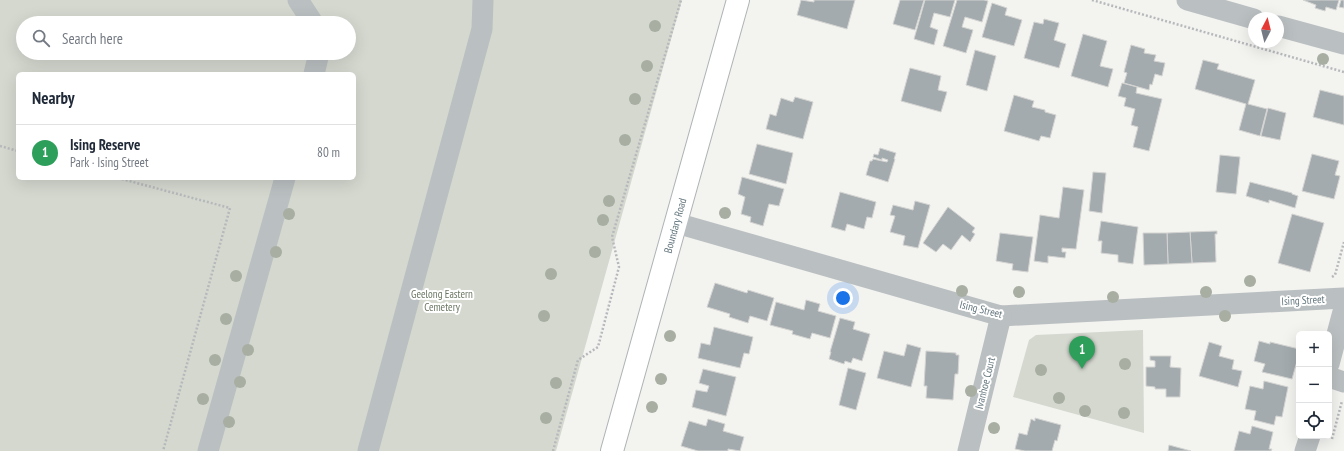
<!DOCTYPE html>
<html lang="en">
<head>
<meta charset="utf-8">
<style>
	:root { --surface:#fff; --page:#f6f6f7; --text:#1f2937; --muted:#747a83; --line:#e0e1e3; --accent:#7c3aed }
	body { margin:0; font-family:"PT Sans Narrow",sans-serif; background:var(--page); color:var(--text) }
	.controls { position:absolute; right:12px; bottom:12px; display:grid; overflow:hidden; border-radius:6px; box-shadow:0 4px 16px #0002 }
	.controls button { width:36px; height:36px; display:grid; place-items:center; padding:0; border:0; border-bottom:1px solid var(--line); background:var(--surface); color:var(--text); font:20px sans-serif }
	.compass { position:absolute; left:1248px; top:12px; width:36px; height:36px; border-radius:50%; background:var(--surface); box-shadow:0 4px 16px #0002; rotate:7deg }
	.you { position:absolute; left:843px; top:298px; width:14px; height:14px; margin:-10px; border:3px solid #fff; border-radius:50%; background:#1a73e8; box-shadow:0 0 0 6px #1a73e833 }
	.badge { display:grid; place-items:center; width:26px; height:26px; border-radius:50%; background:var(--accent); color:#fff; font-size:13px; font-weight:700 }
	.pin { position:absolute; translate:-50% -33px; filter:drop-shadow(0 1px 2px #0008) }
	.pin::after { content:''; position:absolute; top:21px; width:14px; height:12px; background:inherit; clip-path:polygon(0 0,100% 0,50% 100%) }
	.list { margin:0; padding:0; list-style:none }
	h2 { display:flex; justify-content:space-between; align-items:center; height:52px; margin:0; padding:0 16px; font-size:17px }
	h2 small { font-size:13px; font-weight:400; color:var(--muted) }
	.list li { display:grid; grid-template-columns:26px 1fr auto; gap:12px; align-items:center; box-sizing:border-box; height:56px; padding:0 16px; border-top:1px solid var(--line) }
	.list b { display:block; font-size:15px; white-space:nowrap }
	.list p { margin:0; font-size:13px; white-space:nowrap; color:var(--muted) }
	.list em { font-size:13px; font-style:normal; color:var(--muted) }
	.icon { flex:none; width:22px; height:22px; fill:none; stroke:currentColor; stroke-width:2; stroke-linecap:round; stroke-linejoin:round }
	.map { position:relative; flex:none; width:1344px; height:451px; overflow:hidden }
	.search { position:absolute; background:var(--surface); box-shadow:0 4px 16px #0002; left:16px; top:16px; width:340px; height:44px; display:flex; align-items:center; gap:10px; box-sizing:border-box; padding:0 14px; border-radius:22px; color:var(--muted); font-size:15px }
	.panel { position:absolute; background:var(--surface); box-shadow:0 4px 16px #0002; left:16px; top:72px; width:340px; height:108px; border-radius:6px }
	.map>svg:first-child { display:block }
	.green { fill:#d4d8cf; fill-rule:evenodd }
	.building { fill:#a3abae; stroke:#d4d4d2 }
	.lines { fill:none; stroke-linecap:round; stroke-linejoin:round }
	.major-casing { stroke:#aeb3b5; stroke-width:24 }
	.path { stroke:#b6b9bb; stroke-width:2.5; stroke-dasharray:2 2; stroke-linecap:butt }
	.minor { stroke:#babfc1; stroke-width:21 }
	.major { stroke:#fff; stroke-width:22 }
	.tree { fill:#a8aea2 }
	.labels { text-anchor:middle; stroke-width:4; stroke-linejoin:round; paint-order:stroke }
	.street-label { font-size:11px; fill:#65777e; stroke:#fff }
	.park-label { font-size:11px; fill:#6a7663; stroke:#fff }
</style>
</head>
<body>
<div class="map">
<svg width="1344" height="451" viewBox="0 0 1344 451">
	<rect width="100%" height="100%" fill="#f3f3f0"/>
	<g class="green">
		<path d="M0 0H682L556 451H0ZM23 23H349V53H23ZM18 74H354V178H18Z"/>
		<path d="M1143 330 1144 433 1013 397 1029 340 1036 335Z"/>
	</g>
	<g class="building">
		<path d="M801 0 814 2V0H855L847 29 797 15Z"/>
		<path d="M900 0H924L915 30 893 24Z"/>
		<path d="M925 0H955L950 17 934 13 930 27 938 30 934 45 914 39Z"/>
		<path d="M957 0H984L988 1 982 22 965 17 962 27 973 30 966 53 943 46Z"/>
		<path d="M1303 0H1339L1336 10 1326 7 1325 11 1315 8 1316 5Z"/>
		<path d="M1341 0H1344V8L1339 7Z"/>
		<path d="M992 3 1007 8 1005 15 1022 20 1014 46 982 37Z"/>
		<path d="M1044 19 1059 23 1054 40 1066 44 1059 68 1024 58 1034 22 1043 24Z"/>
		<path d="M1083 34 1107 41 1100 66 1113 69 1108 87 1071 76Z"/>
		<path d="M1131 45 1145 49 1144 53 1156 55 1154 61 1165 63 1162 76 1155 74 1152 85 1150 84 1149 90 1124 83 1127 73 1124 72Z"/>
		<path d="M975 50 996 56 987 91 966 85Z"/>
		<path d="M1203 60 1219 64 1217 69 1255 80 1248 104 1267 109 1260 136 1239 130 1246 104 1195 89Z"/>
		<path d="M910 68 941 76 938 90 947 92 941 112 901 101Z"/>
		<path d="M1122 83 1137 87 1136 93 1162 99 1149 151 1133 147 1138 127 1131 125 1135 109 1124 106 1126 98 1118 96Z"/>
		<path d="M1320 90 1344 96V125L1313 117Z"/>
		<path d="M1014 95 1034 101 1032 107 1045 110V112L1056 115 1050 138 1041 136 1039 141 1004 131Z"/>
		<path d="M795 97 813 102 803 139 766 129 770 114 776 116 781 98 793 102Z"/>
		<path d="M1268 108 1286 113 1280 140 1261 136Z"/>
		<path d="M757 144 793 153 786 184 749 174Z"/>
		<path d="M880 148 896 153 894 159H895L888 182 866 175 870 161H872L873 159 887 162 888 160 882 158V160L873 157 874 154 878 155Z"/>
		<path d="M1312 154 1339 161 1335 175 1340 176 1334 199 1302 191Z"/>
		<path d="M1220 155 1240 157 1236 194 1216 192Z"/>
		<path d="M1093 172 1106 173 1102 213 1089 211Z"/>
		<path d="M742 177 784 189 779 206 769 204 763 226 750 222 751 217 741 214 745 197 738 194Z"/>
		<path d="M1250 182 1292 193V194L1298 196 1295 208 1269 200V203L1246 196Z"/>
		<path d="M1063 187 1084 190 1076 249 1062 248V252H1066L1065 258 1048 256V263L1034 261 1040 215 1059 218Z"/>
		<path d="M840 192 876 202 872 218 867 217 864 229 847 224 845 231 831 227Z"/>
		<path d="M915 201 930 205 918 248 903 245 905 236 890 232 895 216 890 215 893 205 913 210Z"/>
		<path d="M948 207 975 228 972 232 975 234 970 242 962 235 951 250 943 244 936 252 923 243Z"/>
		<path d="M1292 214 1324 223 1310 272 1278 263Z"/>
		<path d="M1101 221 1138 227 1133 264 1118 262V255L1101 253 1102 241H1098Z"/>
		<path d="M1217 231V234H1215L1216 262 1192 263 1190 232Z"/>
		<path d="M1190 232 1192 263 1168 264 1167 233Z"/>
		<path d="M1000 233 1033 237 1028 272 1012 270 1013 264 996 261Z"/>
		<path d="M1143 233H1167L1168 264 1144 265Z"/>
		<path d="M715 283 747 293 748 290 774 298 767 321 750 316 748 323 729 317 730 314 707 307Z"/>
		<path d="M806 300 820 304 818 311 836 316 830 338 812 333 810 339 792 334 793 331 770 325 776 302 804 310Z"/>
		<path d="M840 318 855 322 853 329 870 334 862 361 853 358 851 363 845 361 844 364 829 359 831 352H830Z"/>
		<path d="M714 327 753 337 749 354 744 353 740 368 698 358 701 343 710 345Z"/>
		<path d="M1259 341 1270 344V342L1299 349V354L1292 379 1262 372 1265 364 1254 361Z"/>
		<path d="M1209 342 1222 346 1219 356 1234 360 1232 369 1242 371 1238 387 1199 376Z"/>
		<path d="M907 344 921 348 911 387 877 378 884 351 904 356Z"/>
		<path d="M926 351 956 353V355H959L958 374H955L953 400 926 398 927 386H924Z"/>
		<path d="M1150 356H1171L1170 367 1181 368 1180 397H1166V389H1155V387L1146 386V367H1155V361L1150 360Z"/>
		<path d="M848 368 866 373 856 410 839 405Z"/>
		<path d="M703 369 736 377 726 416 692 407 696 390 707 392 709 386 699 383Z"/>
		<path d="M1264 381 1288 387 1282 417 1276 416 1274 425 1254 420 1256 411 1245 409 1250 386 1263 389Z"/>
		<path d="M1035 418 1061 425 1057 441 1055 440 1052 451H1025L1015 449 1019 433 1027 435 1031 419 1035 421Z"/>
		<path d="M708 419 725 424 723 431 744 437 740 451 728 449V451H698L681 446 689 421 706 426Z"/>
		<path d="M1252 426 1273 432 1269 449H1272L1271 451H1234L1239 431 1250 434Z"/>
		<path d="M1169 445 1191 451H1168Z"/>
	</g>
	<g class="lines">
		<g class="major-casing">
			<g id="major">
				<path id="s1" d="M612 451 738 0"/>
			</g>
		</g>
		<g class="path">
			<path d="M1092 0 1344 72"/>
			<path d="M0 146 18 151"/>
			<path d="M118 178 230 208 163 451"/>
			<path d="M1332 277 1335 275 1344 242"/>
			<path d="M1332 439 1342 401"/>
			<path d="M553 451 578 360 598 347 619 267 612 237 681 0"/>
		</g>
		<g class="minor">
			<path d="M298 0 313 23"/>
			<path d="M1187 0 1254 19"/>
			<path d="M1278 26 1344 44"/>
			<path d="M314 74 319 53"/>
			<path d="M676 223 1001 316 1344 298"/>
			<path d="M1329 364 1344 308"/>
			<path d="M1329 377 1344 382"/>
			<path d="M208 451 285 178"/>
			<path d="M368 451 482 29 483 0"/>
			<path d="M968 451 1001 316"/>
			<path d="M1305 451 1310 436"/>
		</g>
		<use href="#major" class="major"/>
	</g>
	<g class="tree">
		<circle cx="655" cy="26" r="6"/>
		<circle cx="1323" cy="59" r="6"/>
		<circle cx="647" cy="66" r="6"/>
		<circle cx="635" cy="99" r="6"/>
		<circle cx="625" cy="140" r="6"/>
		<circle cx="609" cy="201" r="6"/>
		<circle cx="725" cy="213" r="6"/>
		<circle cx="289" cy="214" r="6"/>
		<circle cx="603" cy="220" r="6"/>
		<circle cx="276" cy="252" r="6"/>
		<circle cx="595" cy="252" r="6"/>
		<circle cx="551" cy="274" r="6"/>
		<circle cx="236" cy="276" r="6"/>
		<circle cx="1250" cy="281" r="6"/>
		<circle cx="962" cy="291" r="6"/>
		<circle cx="1019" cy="292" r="6"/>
		<circle cx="1206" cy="292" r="6"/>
		<circle cx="1113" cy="297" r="6"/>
		<circle cx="544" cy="316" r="6"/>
		<circle cx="1225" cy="316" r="6"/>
		<circle cx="226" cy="319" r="6"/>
		<circle cx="670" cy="336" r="6"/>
		<circle cx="248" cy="350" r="6"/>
		<circle cx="215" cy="360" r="6"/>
		<circle cx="1125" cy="364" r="6"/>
		<circle cx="1041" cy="370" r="6"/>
		<circle cx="661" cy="379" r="6"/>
		<circle cx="240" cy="382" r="6"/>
		<circle cx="556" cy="383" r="6"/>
		<circle cx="971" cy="391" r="6"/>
		<circle cx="1059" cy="398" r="6"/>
		<circle cx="203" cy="399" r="6"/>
		<circle cx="652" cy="407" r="6"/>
		<circle cx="1085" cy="411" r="6"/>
		<circle cx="1124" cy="413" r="6"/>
		<circle cx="546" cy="418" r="6"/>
		<circle cx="229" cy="422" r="6"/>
		<circle cx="994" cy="428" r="6"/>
	</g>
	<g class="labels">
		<g class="street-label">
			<text dy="4" stroke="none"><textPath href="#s1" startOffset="234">Boundary Road</textPath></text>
			<text transform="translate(1303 300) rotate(-3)" y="4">Ising Street</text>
			<text transform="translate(981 309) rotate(14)" y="4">Ising Street</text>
			<text transform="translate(985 383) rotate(-76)" y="4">Ivanhoe Court</text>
		</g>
		<g class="park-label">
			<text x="442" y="298">Geelong Eastern<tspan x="442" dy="13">Cemetery</tspan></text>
		</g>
	</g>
</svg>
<div class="controls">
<button>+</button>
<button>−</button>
<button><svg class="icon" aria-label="locate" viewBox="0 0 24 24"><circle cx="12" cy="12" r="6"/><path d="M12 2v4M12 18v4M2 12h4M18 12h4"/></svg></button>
</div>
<svg class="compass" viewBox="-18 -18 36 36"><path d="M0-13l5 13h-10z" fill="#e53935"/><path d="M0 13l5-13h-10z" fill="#747a83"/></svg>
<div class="you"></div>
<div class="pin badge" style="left:1082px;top:369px;background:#2e9e5b">1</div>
<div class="search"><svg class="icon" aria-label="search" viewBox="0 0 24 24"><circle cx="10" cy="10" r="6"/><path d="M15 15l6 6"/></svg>Search here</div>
<section class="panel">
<h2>Nearby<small></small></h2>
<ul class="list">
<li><span class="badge" style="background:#2e9e5b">1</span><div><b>Ising Reserve</b><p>Park · Ising Street</p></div><em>80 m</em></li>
</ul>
</section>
</div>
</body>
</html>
